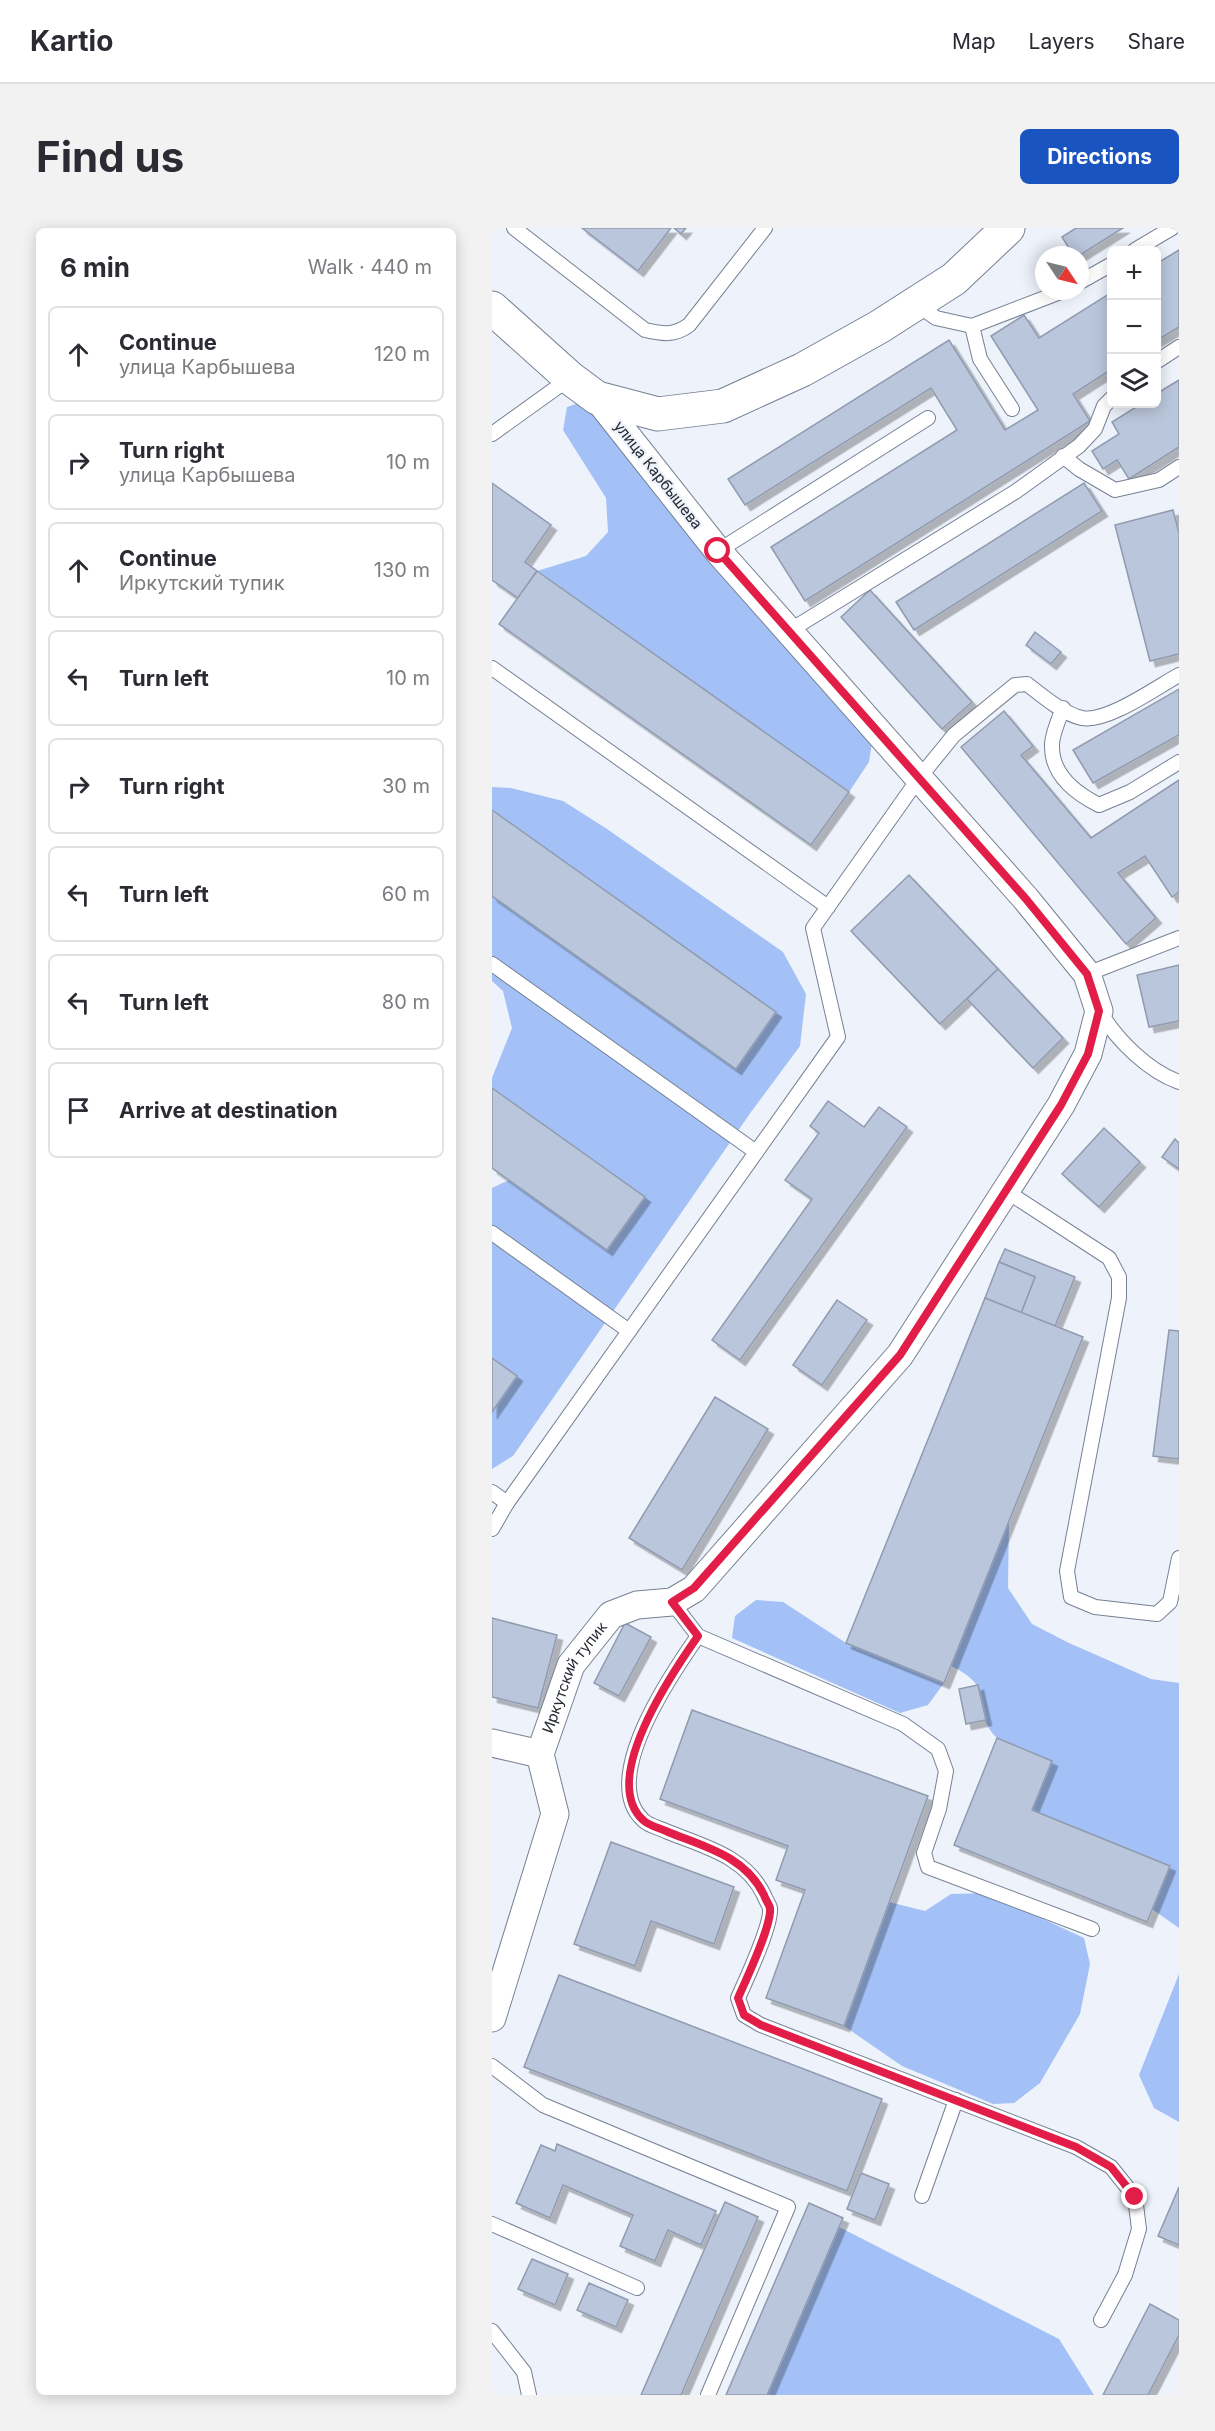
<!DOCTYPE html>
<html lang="en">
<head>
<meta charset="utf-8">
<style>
	:root { --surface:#fff; --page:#f2f2f3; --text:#2b2b33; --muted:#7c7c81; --line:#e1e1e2; --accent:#1a54c0 }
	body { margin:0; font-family:Inter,sans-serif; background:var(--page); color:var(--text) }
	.controls { position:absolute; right:18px; top:18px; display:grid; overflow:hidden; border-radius:9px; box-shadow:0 3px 15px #0003 }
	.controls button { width:54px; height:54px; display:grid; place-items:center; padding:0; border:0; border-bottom:2px solid var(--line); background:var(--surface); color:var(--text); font:30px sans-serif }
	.compass { position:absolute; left:543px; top:18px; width:54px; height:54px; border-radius:50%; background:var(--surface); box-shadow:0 3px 15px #0003; rotate:125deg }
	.stop { position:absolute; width:18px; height:18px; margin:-14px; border:4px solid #e11d48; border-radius:50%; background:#fff }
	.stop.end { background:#e11d48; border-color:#fff; box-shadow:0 2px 6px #0008 }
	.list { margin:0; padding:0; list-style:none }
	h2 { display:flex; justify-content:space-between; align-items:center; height:78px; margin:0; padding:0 24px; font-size:26px }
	h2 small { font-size:20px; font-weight:400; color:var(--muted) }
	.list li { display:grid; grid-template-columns:39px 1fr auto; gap:18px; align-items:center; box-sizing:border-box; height:96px; margin:0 12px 12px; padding:0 12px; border:2px solid var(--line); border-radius:9px }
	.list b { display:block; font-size:22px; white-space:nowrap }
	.list p { margin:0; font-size:20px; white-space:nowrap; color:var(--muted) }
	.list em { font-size:20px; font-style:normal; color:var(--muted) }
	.icon { flex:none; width:33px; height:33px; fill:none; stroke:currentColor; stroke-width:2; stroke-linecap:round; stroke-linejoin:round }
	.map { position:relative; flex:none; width:687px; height:2167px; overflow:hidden; border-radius:9px }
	header { display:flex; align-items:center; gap:36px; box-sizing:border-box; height:84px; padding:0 30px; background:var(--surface); border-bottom:2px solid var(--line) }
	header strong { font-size:28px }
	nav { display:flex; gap:33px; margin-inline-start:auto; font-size:21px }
	.intro { display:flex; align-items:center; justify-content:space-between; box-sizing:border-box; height:144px; padding:0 36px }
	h1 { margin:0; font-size:42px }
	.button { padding:15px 27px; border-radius:9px; background:var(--accent); color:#fff; font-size:21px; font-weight:700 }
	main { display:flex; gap:36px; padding:0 36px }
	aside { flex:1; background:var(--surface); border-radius:9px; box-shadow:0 3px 15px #0003 }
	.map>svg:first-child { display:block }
	.forest { fill:#a3c1f6 }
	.building { fill:#bac6db; stroke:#909baf; stroke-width:1.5; filter:url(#shadow) }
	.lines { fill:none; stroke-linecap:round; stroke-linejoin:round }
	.service-casing { stroke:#768194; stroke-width:16 }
	.minor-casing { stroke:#768194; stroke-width:29 }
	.secondary-casing { stroke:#768194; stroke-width:35 }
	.service { stroke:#fff; stroke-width:14 }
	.minor { stroke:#fff; stroke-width:27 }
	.secondary { stroke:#fff; stroke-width:33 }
	.route { stroke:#e11d48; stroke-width:8 }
	.labels { text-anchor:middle; stroke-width:4.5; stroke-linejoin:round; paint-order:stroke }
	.street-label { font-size:15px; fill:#262a32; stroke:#edf2fb }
</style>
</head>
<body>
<header>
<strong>Kartio</strong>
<nav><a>Map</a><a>Layers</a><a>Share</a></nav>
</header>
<div class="intro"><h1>Find us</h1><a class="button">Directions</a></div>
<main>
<aside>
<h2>6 min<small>Walk · 440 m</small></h2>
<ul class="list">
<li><svg class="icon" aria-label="ahead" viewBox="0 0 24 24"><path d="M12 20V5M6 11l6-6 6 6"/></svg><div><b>Continue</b><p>улица Карбышева</p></div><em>120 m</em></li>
<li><svg class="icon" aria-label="right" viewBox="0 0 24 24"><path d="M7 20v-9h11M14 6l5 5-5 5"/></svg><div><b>Turn right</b><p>улица Карбышева</p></div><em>10 m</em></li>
<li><svg class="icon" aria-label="ahead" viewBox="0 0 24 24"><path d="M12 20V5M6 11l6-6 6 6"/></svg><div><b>Continue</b><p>Иркутский тупик</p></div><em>130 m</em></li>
<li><svg class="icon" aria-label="left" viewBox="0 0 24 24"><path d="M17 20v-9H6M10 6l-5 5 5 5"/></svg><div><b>Turn left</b></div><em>10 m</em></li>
<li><svg class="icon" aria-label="right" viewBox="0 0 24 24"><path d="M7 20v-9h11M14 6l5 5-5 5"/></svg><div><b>Turn right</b></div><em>30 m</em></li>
<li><svg class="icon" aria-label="left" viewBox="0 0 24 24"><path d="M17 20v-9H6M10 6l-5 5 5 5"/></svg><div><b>Turn left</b></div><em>60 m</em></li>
<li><svg class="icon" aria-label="left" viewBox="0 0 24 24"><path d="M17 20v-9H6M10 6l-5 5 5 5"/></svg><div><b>Turn left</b></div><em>80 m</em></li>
<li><svg class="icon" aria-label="arrive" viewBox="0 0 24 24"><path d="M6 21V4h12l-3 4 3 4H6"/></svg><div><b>Arrive at destination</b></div></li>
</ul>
</aside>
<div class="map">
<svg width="687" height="2167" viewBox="0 0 687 2167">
	<defs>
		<filter id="shadow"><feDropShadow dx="5.5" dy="5.5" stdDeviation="0" flood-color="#0004"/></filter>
	</defs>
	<rect width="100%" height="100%" fill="#edf2fb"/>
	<g class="forest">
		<path d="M90 174 105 180 380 515 377 534 357 564 45 343 94 328 116 304 114 270 71 202 75 179Z"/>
		<path d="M0 559 19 560 71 573 115 601 291 724 314 766 308 818 259 884 21 1228 0 1241V1184L25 1148 0 1130V960L17 952 115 1022 153 969 0 860V850L20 800 11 763 0 753V668L244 841 284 784 0 582Z"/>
		<path d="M517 1292 516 1360 540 1396 577 1415 659 1451 687 1455V1700L660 1681 678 1638 540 1582 560 1533C547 1527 512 1518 504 1509 477 1480 507 1460 459 1438Z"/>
		<path d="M264 1372 291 1374 354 1415 452 1455 436 1477 408 1485 240 1410 243 1388Z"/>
		<path d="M495 1665 592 1710 598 1736 588 1786 548 1855 522 1875 501 1876 410 1838 352 1798 397 1674 433 1683 459 1666Z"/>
		<path d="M687 1746V1894L662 1880 647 1847Z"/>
		<path d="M347 1999 567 2111 602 2167H275Z"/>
	</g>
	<g class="building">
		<path d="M90 0H179L146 43Z"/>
		<path d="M182 0H194L189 6Z"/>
		<path d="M584 0H631L588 27H581L570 9Z"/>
		<path d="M687 22V99L664 113V36Z"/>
		<path d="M620 64V141L581 166 598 193 313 373 279 319 465 202 439 160 253 277 236 251 457 112 513 202 546 182 499 108 532 87 547 110Z"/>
		<path d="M687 152V219L637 251 625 232 611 241 600 223 627 206 620 194 649 176H664V166Z"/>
		<path d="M0 255 59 297 33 334 45 343 26 370 0 352Z"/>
		<path d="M592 255 610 283 422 402 404 374Z"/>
		<path d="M681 282 687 305V426L658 433 623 297Z"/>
		<path d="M45 343 357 564 319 617 7 396Z"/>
		<path d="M378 362 480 474 450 501 349 389Z"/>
		<path d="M543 404 569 424 559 436 534 417Z"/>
		<path d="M687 461V507L601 555 581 522Z"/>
		<path d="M512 483 541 518 529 527 599 610 687 552V664L680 669 653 628 626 645 664 690 634 716 469 519Z"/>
		<path d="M0 582 284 784 244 841 0 668Z"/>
		<path d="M417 647 506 741 448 796 359 703Z"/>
		<path d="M687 737V793L657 799 645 747Z"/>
		<path d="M506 741 571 810 541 840 475 771Z"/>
		<path d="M0 860 153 969 115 1022 0 940Z"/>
		<path d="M336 873 372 899 387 879 415 899 248 1132 220 1112 320 971 293 952 327 905 318 898Z"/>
		<path d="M612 900 648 934 607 979 570 946Z"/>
		<path d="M683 911 687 915V941L670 929Z"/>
		<path d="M513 1021 583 1049 563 1098 529 1085 543 1049 507 1034Z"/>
		<path d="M507 1034 543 1049 529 1085 493 1070Z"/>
		<path d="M493 1070 591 1109 452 1455 354 1415Z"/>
		<path d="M345 1072 375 1092 330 1157 301 1137Z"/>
		<path d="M677 1102 687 1103V1231L661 1228Z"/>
		<path d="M0 1130 25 1148 0 1184Z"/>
		<path d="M223 1169 276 1201 190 1342 137 1310Z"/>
		<path d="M0 1390 65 1407 46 1480 0 1469Z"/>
		<path d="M133 1395 159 1409 127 1468 102 1455Z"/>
		<path d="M486 1457 494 1492 474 1496 467 1461Z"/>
		<path d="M200 1482 436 1568 352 1798 274 1770 313 1662 284 1652 296 1618 168 1571Z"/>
		<path d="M505 1510 560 1533 540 1582 678 1638 655 1694 462 1617Z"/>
		<path d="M119 1614 242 1659 222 1716 159 1693 143 1738 82 1716Z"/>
		<path d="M67 1747 390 1871 355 1963 32 1839Z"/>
		<path d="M65 1916 224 1983 209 2017 176 2002 163 2033 128 2018 141 1987 71 1957 58 1990 24 1975 49 1917 63 1923Z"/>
		<path d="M369 1945 397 1956 383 1992 355 1981Z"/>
		<path d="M687 1959V2017L666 2008Z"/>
		<path d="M233 1974 266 1989 189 2167H149Z"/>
		<path d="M317 1975 351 1990 347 1999 275 2167H234Z"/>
		<path d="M40 2031 76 2046 63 2077 26 2061Z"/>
		<path d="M97 2055 136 2072 124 2099 85 2082Z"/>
		<path d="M658 2076 687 2092V2107L656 2167H611Z"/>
	</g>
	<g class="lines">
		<g class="service-casing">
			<g id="service">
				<path d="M22 0 153 102C171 106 182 108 197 97L273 0"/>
				<path d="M643 22 680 0"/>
				<path d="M588 54 620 36"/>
				<path d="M424 76 444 90 480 98 571 63"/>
				<path d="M480 98 488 131 520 181"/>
				<path d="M664 134 687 119"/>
				<path d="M0 206 78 150"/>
				<path d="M571 228 587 241 623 262 667 252 687 239"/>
				<path d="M226 323 436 190"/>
				<path d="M297 403 523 264 587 218 603 201 612 178 620 170"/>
				<path d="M0 440 336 679"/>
				<path d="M571 480C567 491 560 506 560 517 559 547 583 565 607 577L638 564 687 534"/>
				<path d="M0 736 264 924"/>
				<path d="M595 746 687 710"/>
				<path d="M608 784C625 812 656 843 687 854"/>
				<path d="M514 963 617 1030 627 1049V1070L575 1343 579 1369 603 1379 665 1386 678 1374 687 1330"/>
				<path d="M0 1005 137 1103"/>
				<path d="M0 1264 15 1275 346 809 321 700 427 550 462 507 523 457 535 456C549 467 573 487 590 490 615 495 665 459 687 447"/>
				<path d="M0 1301 15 1275"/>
				<path d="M180 1374 206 1408 411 1496 446 1521 454 1543 447 1581 432 1625 436 1639 600 1701"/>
				<path d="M206 1408C180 1445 107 1551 151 1592 157 1598 168 1600 176 1604 213 1619 253 1628 272 1667 273 1671 277 1676 278 1680 280 1697 254 1752 246 1770L252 1787 269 1797 584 1919 619 1939 643 1969 647 2001 633 2047 609 2092"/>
				<path d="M0 1838 51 1877 296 1979 216 2167"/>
				<path d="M430 1968 464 1872"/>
				<path d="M0 1996 145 2060"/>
				<path d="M0 2103 32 2144 37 2167"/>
			</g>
		</g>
		<g class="minor-casing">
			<g id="minor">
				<path d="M0 1515 48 1526"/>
				<path id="s1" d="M0 1790 63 1586 48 1526 79 1437 119 1387 145 1377 180 1374 202 1361 408 1127 569 877 596 826 607 783 595 746 534 671 226 323 105 170"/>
			</g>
		</g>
		<g class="secondary-casing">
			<path id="secondary" d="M0 80 78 150 105 170 166 186 231 178 310 142 387 99 462 51 516 0"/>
		</g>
		<use href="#service" class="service"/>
		<use href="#minor" class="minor"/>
		<use href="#secondary" class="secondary"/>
	</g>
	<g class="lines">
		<path class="route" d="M226 323 534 671 595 746 607 783 596 826 569 877 408 1127 202 1360 180 1374 206 1408C180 1445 107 1551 151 1592 157 1598 168 1600 176 1604 213 1619 253 1628 272 1667 273 1671 277 1676 278 1680 280 1697 254 1752 246 1770L252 1787 269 1797 584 1919 619 1939 643 1969"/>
	</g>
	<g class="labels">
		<g class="street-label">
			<text transform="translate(166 247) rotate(52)" y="5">улица Карбышева</text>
			<text dy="5" stroke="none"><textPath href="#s1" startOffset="360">Иркутский тупик</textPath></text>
		</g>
	</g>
</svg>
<div class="controls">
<button>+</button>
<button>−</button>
<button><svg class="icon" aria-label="layers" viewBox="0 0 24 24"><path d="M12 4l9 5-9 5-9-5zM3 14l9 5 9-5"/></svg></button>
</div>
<svg class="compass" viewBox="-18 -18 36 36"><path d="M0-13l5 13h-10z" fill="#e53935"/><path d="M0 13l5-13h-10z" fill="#7c7c81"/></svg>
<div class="stop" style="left:226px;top:323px"></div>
<div class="stop end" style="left:643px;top:1969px"></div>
</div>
</main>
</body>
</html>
